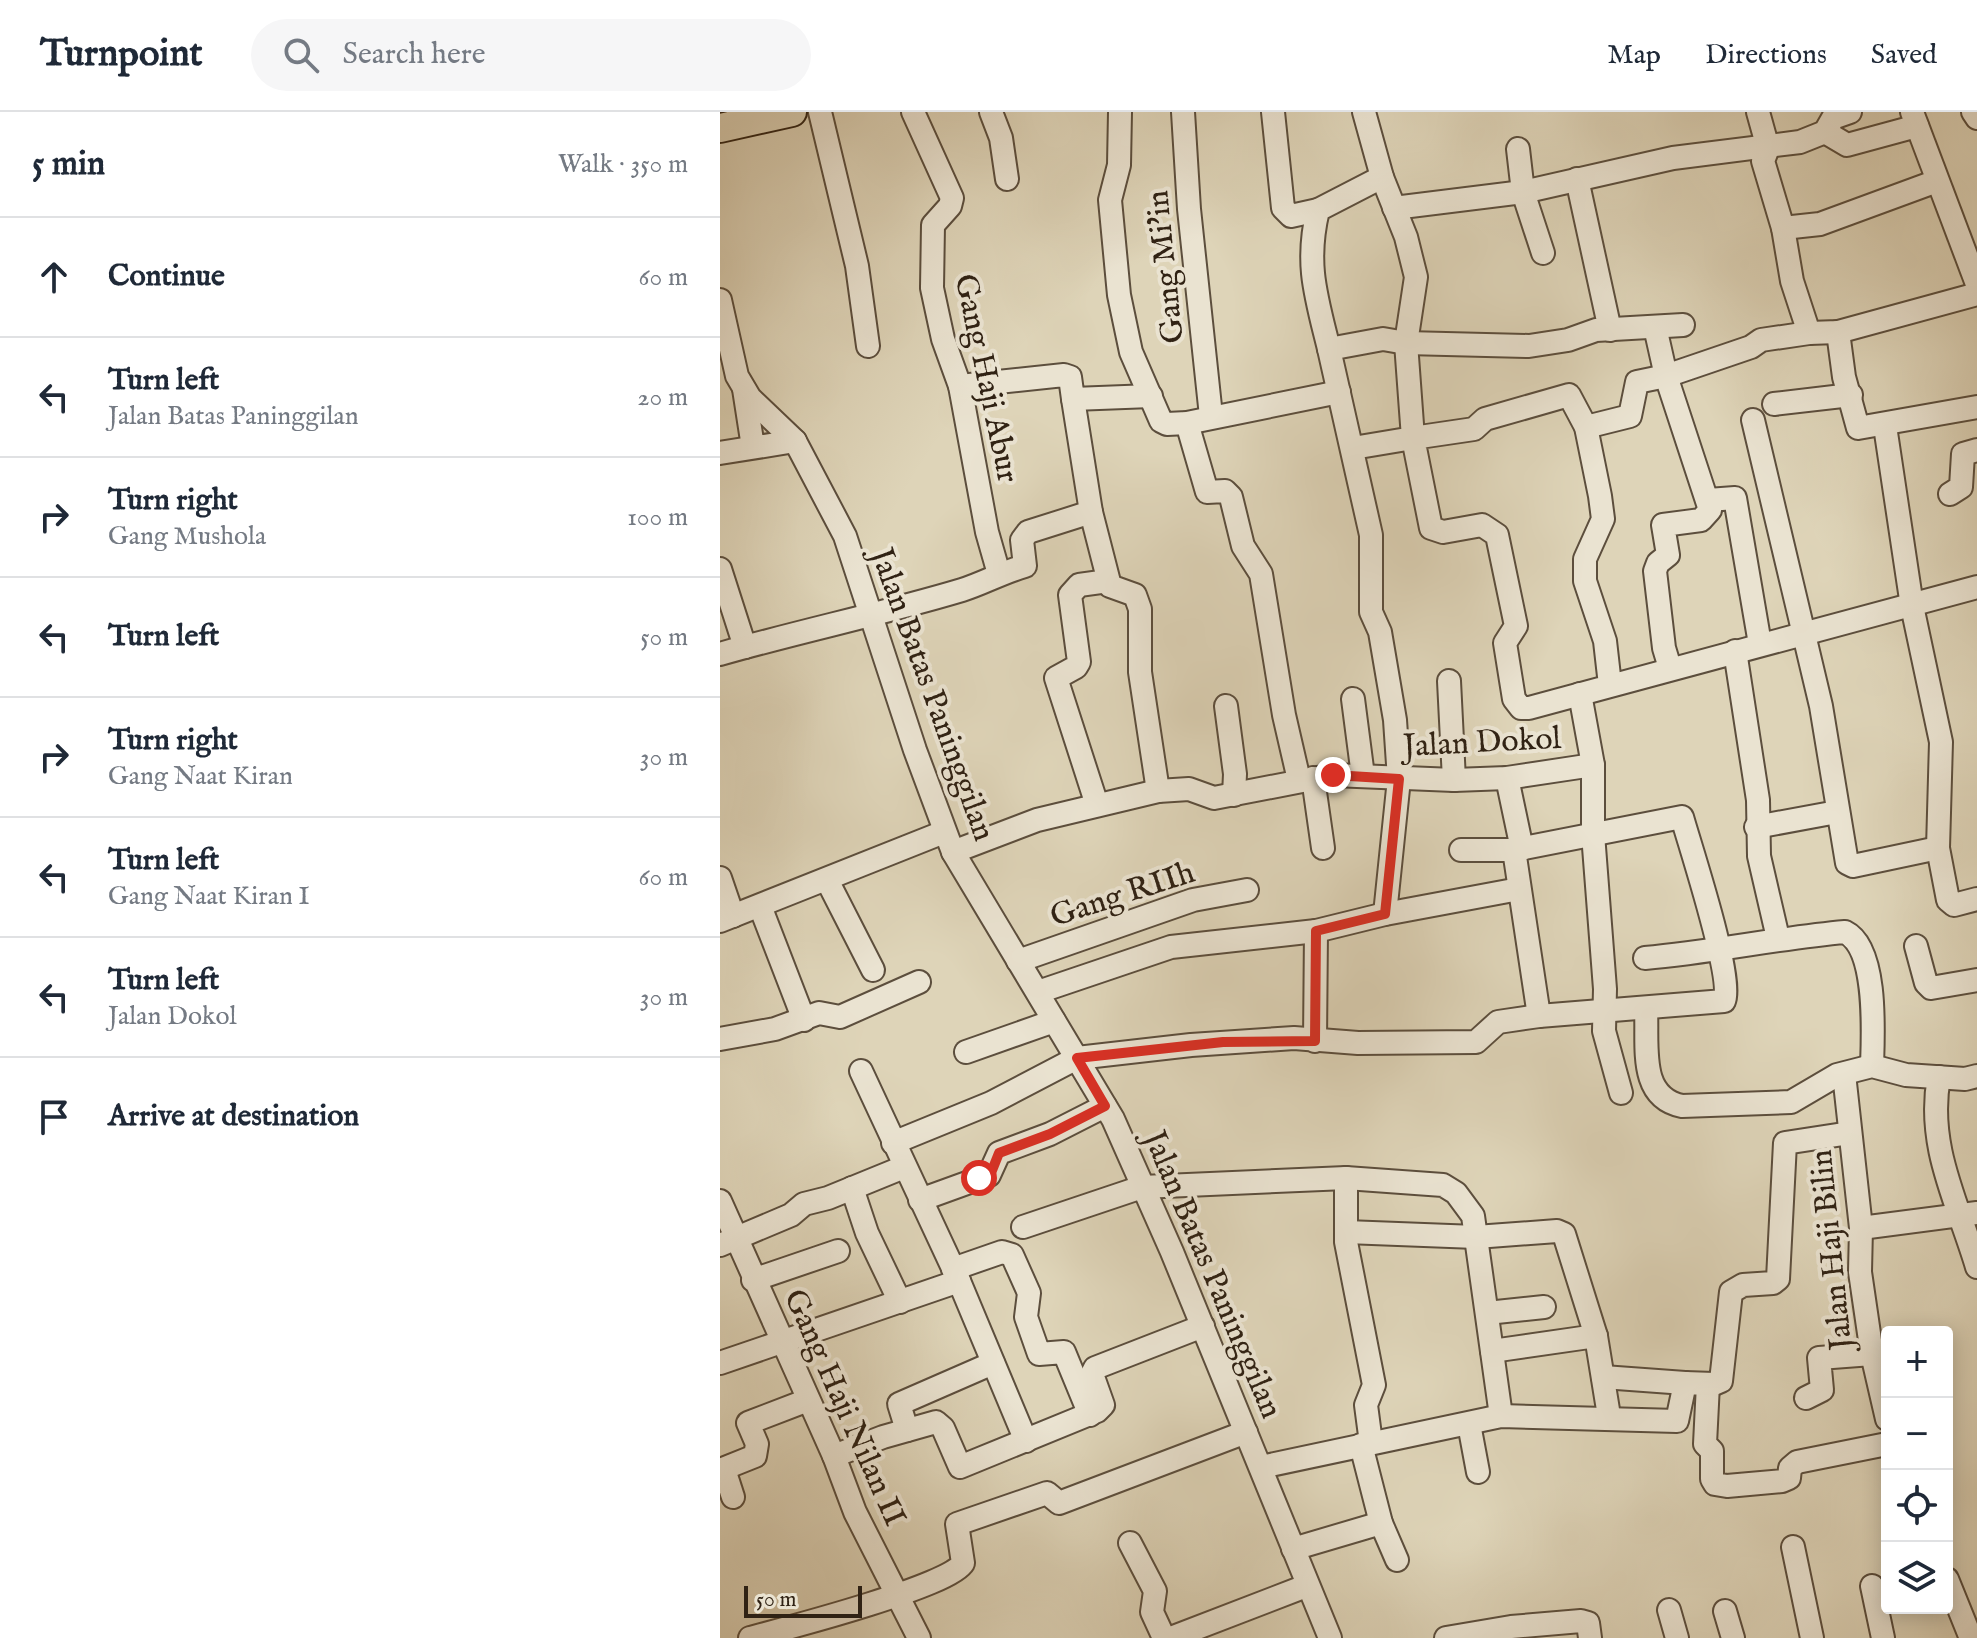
<!DOCTYPE html>
<html lang="en">
<head>
<meta charset="utf-8">
<style>
	:root { --surface:#fff; --page:#f6f6f7; --text:#1f2937; --muted:#747a83; --line:#e0e1e3 }
	body { margin:0; font-family:"IM FELL English",serif; background:var(--page); color:var(--text) }
	.controls { position:absolute; right:24px; bottom:24px; display:grid; overflow:hidden; border-radius:8px; box-shadow:0 4px 20px #0003 }
	.controls button { width:72px; height:72px; display:grid; place-items:center; padding:0; border:0; border-bottom:2px solid var(--line); background:var(--surface); color:var(--text); font:40px sans-serif }
	.scale { position:absolute; left:24px; bottom:20px; width:118px; box-sizing:border-box; padding-left:8px; border:4px solid #302214; border-top:0; font-size:22px; line-height:28px; white-space:nowrap; color:#302214; -webkit-text-stroke:6px #eae3d1; paint-order:stroke }
	.stop { position:absolute; width:24px; height:24px; margin:-18px; border:6px solid #d93025; border-radius:50%; background:#fff }
	.stop.end { background:#d93025; border-color:#fff; box-shadow:0 2px 8px #0008 }
	.list { margin:0; padding:0; list-style:none }
	h2 { display:flex; justify-content:space-between; align-items:center; height:104px; margin:0; padding:0 32px; font-size:34px }
	h2 small { font-size:26px; font-weight:400; color:var(--muted) }
	.list li { display:grid; grid-template-columns:52px 1fr auto; gap:24px; align-items:center; box-sizing:border-box; height:120px; padding:0 32px; border-top:2px solid var(--line) }
	.list b { display:block; font-size:30px; white-space:nowrap }
	.list p { margin:0; font-size:26px; white-space:nowrap; color:var(--muted) }
	.list em { font-size:26px; font-style:normal; color:var(--muted) }
	.icon { flex:none; width:44px; height:44px; fill:none; stroke:currentColor; stroke-width:2; stroke-linecap:round; stroke-linejoin:round }
	.map { position:relative; flex:none; width:1257px; height:1526px; overflow:hidden }
	header { display:flex; align-items:center; gap:48px; box-sizing:border-box; height:112px; padding:0 40px; background:var(--surface); border-bottom:2px solid var(--line) }
	header strong { font-size:38px }
	nav { display:flex; gap:44px; margin-inline-start:auto; font-size:28px }
	.search { width:560px; height:72px; background:var(--page); display:flex; align-items:center; gap:20px; box-sizing:border-box; padding:0 28px; border-radius:44px; color:var(--muted); font-size:30px }
	main { display:flex }
	aside { flex:1; background:var(--surface) }
	.map>svg:first-child { display:block }
	.lines { fill:none; stroke-linecap:round; stroke-linejoin:round }
	.minor-casing { stroke:#5c4e3d; stroke-width:26 }
	.major-casing { stroke:#302214; stroke-width:32 }
	.minor { stroke:#eae3d1; stroke-width:22 }
	.major { stroke:#ded4b8; stroke-width:28 }
	.route { stroke:#d93025; stroke-width:10 }
	.labels { text-anchor:middle; stroke-width:8; stroke-linejoin:round; paint-order:stroke }
	.street-label { font-size:32px; fill:#302214; stroke:#eae3d1 }
</style>
</head>
<body>
<header>
<strong>Turnpoint</strong>
<div class="search"><svg class="icon" aria-label="search" viewBox="0 0 24 24"><circle cx="10" cy="10" r="6"/><path d="M15 15l6 6"/></svg>Search here</div>
<nav><a>Map</a><a>Directions</a><a>Saved</a></nav>
</header>
<main>
<aside>
<h2>5 min<small>Walk · 350 m</small></h2>
<ul class="list">
<li><svg class="icon" aria-label="ahead" viewBox="0 0 24 24"><path d="M12 20V5M6 11l6-6 6 6"/></svg><div><b>Continue</b></div><em>60 m</em></li>
<li><svg class="icon" aria-label="left" viewBox="0 0 24 24"><path d="M17 20v-9H6M10 6l-5 5 5 5"/></svg><div><b>Turn left</b><p>Jalan Batas Paninggilan</p></div><em>20 m</em></li>
<li><svg class="icon" aria-label="right" viewBox="0 0 24 24"><path d="M7 20v-9h11M14 6l5 5-5 5"/></svg><div><b>Turn right</b><p>Gang Mushola</p></div><em>100 m</em></li>
<li><svg class="icon" aria-label="left" viewBox="0 0 24 24"><path d="M17 20v-9H6M10 6l-5 5 5 5"/></svg><div><b>Turn left</b></div><em>50 m</em></li>
<li><svg class="icon" aria-label="right" viewBox="0 0 24 24"><path d="M7 20v-9h11M14 6l5 5-5 5"/></svg><div><b>Turn right</b><p>Gang Naat Kiran</p></div><em>30 m</em></li>
<li><svg class="icon" aria-label="left" viewBox="0 0 24 24"><path d="M17 20v-9H6M10 6l-5 5 5 5"/></svg><div><b>Turn left</b><p>Gang Naat Kiran I</p></div><em>60 m</em></li>
<li><svg class="icon" aria-label="left" viewBox="0 0 24 24"><path d="M17 20v-9H6M10 6l-5 5 5 5"/></svg><div><b>Turn left</b><p>Jalan Dokol</p></div><em>30 m</em></li>
<li><svg class="icon" aria-label="arrive" viewBox="0 0 24 24"><path d="M6 21V4h12l-3 4 3 4H6"/></svg><div><b>Arrive at destination</b></div></li>
</ul>
</aside>
<div class="map">
<svg width="1257" height="1526" viewBox="0 0 1257 1526">
	<rect width="100%" height="100%" fill="#ded4b8"/>
	<filter id="stains"><feTurbulence type="fractalNoise" baseFrequency=".0025" numOctaves="4"/><feColorMatrix values="0 0 0 0 .2 0 0 0 0 .09 0 0 0 0 .02 0 0 0 .5 -.17"/></filter>
	<radialGradient id="worn" r=".72"><stop offset=".6" stop-color="#630" stop-opacity="0"/><stop offset="1" stop-color="#630" stop-opacity=".3"/></radialGradient>
	<g class="lines">
		<g class="minor-casing">
			<g id="minor">
				<path d="M100 0 137 154 148 234"/>
				<path d="M193 0 232 86 230 94 213 113 212 176 223 227 240 274 267 420 279 462"/>
				<path d="M271 0 281 26 287 67"/>
				<path d="M400 0 399 53 390 88 399 183 411 240 441 309 447 312 467 311 619 280"/>
				<path d="M463 0 469 97 491 304"/>
				<path d="M553 0 563 96 571 104 598 98"/>
				<path d="M1038 0 1048 36"/>
				<path d="M1192 0 1257 172"/>
				<path d="M1253 0 1257 6"/>
				<path d="M1105 20 1127 33 1197 14"/>
				<path d="M1048 36 1043 49 1063 116 1072 169 1089 221 1118 220 1257 182"/>
				<path d="M798 37 803 80 823 141"/>
				<path d="M857 67 890 218"/>
				<path d="M674 96 803 80 953 46 1080 30 1105 20 1113 6 1130 0"/>
				<path d="M1063 116 1100 112 1217 69"/>
				<path d="M0 188 17 264 30 286 75 329 125 424 195 638 233 740 393 1007 452 1140 610 1526"/>
				<path d="M935 215 946 264 1031 235 1041 228 1089 221"/>
				<path d="M1118 220 1124 265 1138 316 1257 295"/>
				<path d="M609 237C596 184 585 152 598 98L662 65"/>
				<path d="M240 274 344 263 350 265 353 287 431 284"/>
				<path d="M24 277 33 335"/>
				<path d="M1054 292 1131 283"/>
				<path d="M1033 308 1101 594 1127 751 1133 754 1218 736"/>
				<path d="M467 311 487 380 505 379 511 385 523 434 541 462 564 603 579 668"/>
				<path d="M1165 314 1192 494 1221 630 1218 736 1228 788 1234 793 1257 787"/>
				<path d="M866 315 910 304 917 270 946 264 990 398 981 408 943 413 948 443 938 451 935 459 944 536 950 556"/>
				<path d="M633 336 693 326 686 231 696 165 686 125 662 65 644 0"/>
				<path d="M0 341 75 329"/>
				<path d="M1230 382 1241 375 1243 342 1257 338"/>
				<path d="M988 388 1015 386 1040 532"/>
				<path d="M371 400 390 474 415 483 420 497V560L438 679"/>
				<path d="M0 457 25 535"/>
				<path d="M1015 539 1038 688 1039 744 1058 826"/>
				<path d="M0 542C80 519 162 502 242 478 264 471 283 460 305 454L302 428 308 420 371 400 353 287"/>
				<path d="M729 569 734 668"/>
				<path d="M890 573 885 529 865 469V447L883 407 880 384 866 315 849 283 765 307 754 317 693 326 711 416 723 420 762 413 777 423 796 514 785 531 794 587 801 596H809L1257 475"/>
				<path d="M633 587 643 664"/>
				<path d="M506 594 515 662 514 683"/>
				<path d="M873 653V722L885 877 884 919 901 981"/>
				<path d="M593 666 603 736"/>
				<path d="M787 666 802 737"/>
				<path d="M377 693 336 566 356 555 359 550 350 483 359 473 388 469"/>
				<path d="M1036 715 1117 700"/>
				<path d="M741 738H794L962 705C971 737 1014 867 1004 889L819 904 794 738"/>
				<path d="M233 740 317 708 438 679 469 677 494 686 613 663 734 668 787 666 873 653 860 582"/>
				<path d="M0 766 13 804"/>
				<path d="M107 768 153 858"/>
				<path d="M40 794 84 908"/>
				<path d="M665 802 679 667 675 608 660 520 651 500V423L609 237 663 227 686 231 809 234 848 228 876 218 963 213"/>
				<path d="M0 809 224 720"/>
				<path d="M1196 834 1206 871 1211 876 1257 868"/>
				<path d="M925 846C993 840 1058 826 1125 820 1158 836 1153 922 1152 954"/>
				<path d="M298 849 473 788 527 778"/>
				<path d="M318 880 451 835 596 819 665 802 799 777"/>
				<path d="M926 898C928 934 918 985 962 994L1071 990 1117 963 1152 954 1186 963 1245 967 1257 964"/>
				<path d="M0 927 55 917 99 901 120 905 199 870"/>
				<path d="M595 929 596 819"/>
				<path d="M246 940 334 909"/>
				<path d="M141 959 239 1169 306 1329"/>
				<path d="M1124 962 1141 1116 1140 1160 1152 1242 1167 1307"/>
				<path d="M1219 965C1206 1034 1238 1091 1257 1155"/>
				<path d="M173 1031 271 991 357 946 471 933 574 926 638 931 756 930 778 910 819 904"/>
				<path d="M626 1066V1130L654 1273 646 1293 651 1331"/>
				<path d="M132 1076 147 1121 180 1190"/>
				<path d="M200 1088 269 1063 279 1041 330 1022 385 994"/>
				<path d="M0 1089 114 1344 135 1400 199 1526"/>
				<path d="M303 1115 422 1075 626 1066 723 1073 736 1081 753 1104 781 1304"/>
				<path d="M1141 1116 1257 1101"/>
				<path d="M626 1120 756 1125 837 1119 844 1122 876 1224 889 1304"/>
				<path d="M0 1133 71 1103 84 1092 108 1086 184 1055"/>
				<path d="M233 1157 282 1140 292 1143 309 1181 306 1205 319 1242 344 1240 370 1303"/>
				<path d="M33 1168 118 1139"/>
				<path d="M767 1201 824 1195"/>
				<path d="M772 1239 876 1224"/>
				<path d="M0 1251 239 1169"/>
				<path d="M883 1265 965 1271"/>
				<path d="M988 1272 985 1332 992 1339V1367L995 1372 1007 1374 1062 1369 1069 1366 1070 1356 1077 1350 1167 1332"/>
				<path d="M1086 1286 1102 1278 1099 1246 1152 1242"/>
				<path d="M749 1312 758 1360"/>
				<path d="M187 1318 179 1292 273 1251"/>
				<path d="M641 1333 661 1411 677 1448"/>
				<path d="M114 1344 163 1325 216 1310 223 1316 240 1355 377 1299 383 1293 372 1262 375 1256 483 1214"/>
				<path d="M541 1355 781 1304 957 1309 965 1271 994 1272 1001 1269 1011 1180 1023 1173 1053 1171 1058 1167 1065 1031 1130 1021"/>
				<path d="M4 1357 13 1385"/>
				<path d="M0 1358 35 1344 37 1332 28 1311 88 1288"/>
				<path d="M410 1431 435 1479 432 1500 444 1526"/>
				<path d="M1073 1435 1092 1526"/>
				<path d="M573 1437 661 1411"/>
				<path d="M1227 1467 1250 1524"/>
				<path d="M1152 1474 1163 1526"/>
				<path d="M949 1498 957 1526"/>
				<path d="M1005 1499 1013 1526"/>
				<path d="M30 1526C64 1517 230 1474 243 1451L237 1412 327 1381 339 1391 526 1320"/>
				<path d="M451 1526 586 1474"/>
				<path d="M726 1526 791 1515 861 1509 868 1511 870 1526"/>
			</g>
		</g>
		<g class="major-casing">
			<path id="major" d="M0 16 72 0"/>
		</g>
		<use href="#minor" class="minor"/>
		<use href="#major" class="major"/>
	</g>
	<g class="lines">
		<path class="route" d="M259 1066 271 1061 279 1041 330 1022 385 994 357 946 503 930 595 929 596 819 665 802 679 667 613 663"/>
	</g>
	<g class="labels">
		<g class="street-label">
			<text transform="translate(444 155) rotate(-96)" y="11">Gang Mi'in</text>
			<text transform="translate(268 266) rotate(78)" y="11">Gang Haji Abur</text>
			<text transform="translate(214 582) rotate(70)" y="11">Jalan Batas Paninggilan</text>
			<text transform="translate(762 629) rotate(-3)" y="11">Jalan Dokol</text>
			<text transform="translate(402 781) rotate(-18)" y="11">Gang RIIh</text>
			<text transform="translate(1110 1138) rotate(-96)" y="11">Jalan Haji Bilin</text>
			<text transform="translate(494 1162) rotate(67)" y="11">Jalan Batas Paninggilan</text>
			<text transform="translate(126 1295) rotate(66)" y="11">Gang Haji Nilan II</text>
		</g>
	</g>
	<rect width="100%" height="100%" filter="url(#stains)"/>
	<rect width="100%" height="100%" fill="url(#worn)"/>
</svg>
<div class="controls">
<button>+</button>
<button>−</button>
<button><svg class="icon" aria-label="locate" viewBox="0 0 24 24"><circle cx="12" cy="12" r="6"/><path d="M12 2v4M12 18v4M2 12h4M18 12h4"/></svg></button>
<button><svg class="icon" aria-label="layers" viewBox="0 0 24 24"><path d="M12 4l9 5-9 5-9-5zM3 14l9 5 9-5"/></svg></button>
</div>
<div class="scale">50 m</div>
<div class="stop" style="left:259px;top:1066px"></div>
<div class="stop end" style="left:613px;top:663px"></div>
</div>
</main>
</body>
</html>
